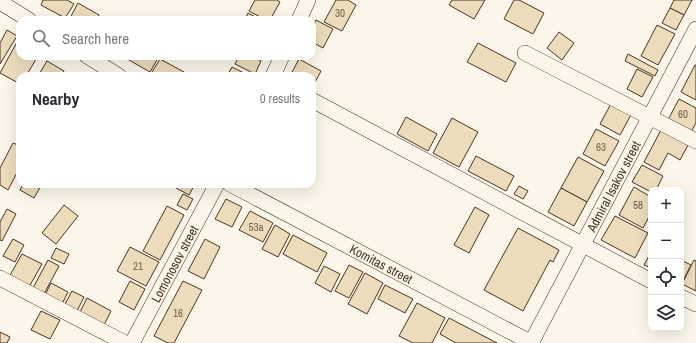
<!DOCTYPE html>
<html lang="en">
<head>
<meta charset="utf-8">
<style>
	:root { --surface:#fff; --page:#f7f7f7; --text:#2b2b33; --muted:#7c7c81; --line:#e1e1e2 }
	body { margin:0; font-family:"Archivo Narrow",sans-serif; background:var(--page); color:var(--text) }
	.controls { position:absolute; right:12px; bottom:12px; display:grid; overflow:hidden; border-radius:8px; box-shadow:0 4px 16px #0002 }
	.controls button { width:36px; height:36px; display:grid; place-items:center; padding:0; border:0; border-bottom:1px solid var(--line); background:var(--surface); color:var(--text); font:20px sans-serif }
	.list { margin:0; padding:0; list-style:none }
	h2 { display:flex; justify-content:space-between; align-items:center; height:52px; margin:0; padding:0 16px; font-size:17px }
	h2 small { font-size:13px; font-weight:400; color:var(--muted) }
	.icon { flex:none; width:22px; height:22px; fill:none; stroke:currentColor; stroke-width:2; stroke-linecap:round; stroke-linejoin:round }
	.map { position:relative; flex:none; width:696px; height:343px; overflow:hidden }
	.search { position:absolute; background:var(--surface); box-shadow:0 4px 16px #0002; left:16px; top:16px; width:300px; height:44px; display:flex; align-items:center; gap:10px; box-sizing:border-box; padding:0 14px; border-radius:12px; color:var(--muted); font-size:15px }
	.panel { position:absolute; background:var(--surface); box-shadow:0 4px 16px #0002; left:16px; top:72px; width:300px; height:116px; border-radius:12px }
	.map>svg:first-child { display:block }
	.building { fill:#ecdcbc; stroke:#4a3520 }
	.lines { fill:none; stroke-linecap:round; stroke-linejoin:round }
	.minor-casing { stroke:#4a3520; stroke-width:16 }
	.minor { stroke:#fbf6e9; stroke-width:15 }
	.labels { text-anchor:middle; stroke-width:3; stroke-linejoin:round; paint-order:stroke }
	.number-label { font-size:11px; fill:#725f47 }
	.street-label { font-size:13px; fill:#4a3520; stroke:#fbf6e9 }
</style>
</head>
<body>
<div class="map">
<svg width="696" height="343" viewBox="0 0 696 343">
	<rect width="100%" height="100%" fill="#fbf6e9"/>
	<g class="building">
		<path d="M43 0H67L74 4 65 18 41 5Z"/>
		<path d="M255 0H277L280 2 270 20H266L249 11Z"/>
		<path d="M336 0H348L356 5 342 31 324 22Z"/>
		<path d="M452 0H485L474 19 449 5Z"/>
		<path d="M514 0H519L544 13 533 34 504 19Z"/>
		<path d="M674 0H692L684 15 670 8Z"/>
		<path d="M78 3 99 15 97 20H69Z"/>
		<path d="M670 8 684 15 676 30 662 23Z"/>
		<path d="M248 13 261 20H245Z"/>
		<path d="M316 20 333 29 323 48 312 42V28Z"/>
		<path d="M657 25 675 34 658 65 641 56Z"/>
		<path d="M7 30 17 36 0 64V43Z"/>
		<path d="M559 32 574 43 562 60 547 48Z"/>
		<path d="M17 42 20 44V56H38L26 76H20V84L0 73Z"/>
		<path d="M478 43 516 63 506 82 467 62Z"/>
		<path d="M628 54 658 70 655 76 625 61Z"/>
		<path d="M122 56H154L158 58 150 72Z"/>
		<path d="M239 56H252L261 61 255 74 235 64Z"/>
		<path d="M160 59 184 72 182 76H158L152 72Z"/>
		<path d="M299 59 321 71 312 88V76H290Z"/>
		<path d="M47 61 64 71 61 76H38Z"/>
		<path d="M695 65H696V100L681 92Z"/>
		<path d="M232 67 250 76H227Z"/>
		<path d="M637 69 653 77 642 97 627 89Z"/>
		<path d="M679 99 696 108V123L691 132 668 120Z"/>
		<path d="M612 102 632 113 620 135 600 124Z"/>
		<path d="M406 117 437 134 428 151 397 134Z"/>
		<path d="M452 118 478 132 459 167 433 153Z"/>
		<path d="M596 129 619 141 605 166 583 154Z"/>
		<path d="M661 130 688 145 680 160 668 153 659 170 644 162Z"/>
		<path d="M13 143 20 146V167L8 190 0 185V168Z"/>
		<path d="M476 156 514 176 506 191 468 171Z"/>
		<path d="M578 157 604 171 587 202 561 188Z"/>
		<path d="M642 165 663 176 656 190H651V192L632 182Z"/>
		<path d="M23 184H42L34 198 20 190Z"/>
		<path d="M178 184H195L189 195 176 188Z"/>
		<path d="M519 186 528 191 523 199 514 194Z"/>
		<path d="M634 187 651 197V213L643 228 619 215Z"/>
		<path d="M561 188 587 202 574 226 548 212Z"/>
		<path d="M183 194 193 199 187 210 177 205Z"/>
		<path d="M226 199 242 207 232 227 215 219Z"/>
		<path d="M64 205 78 216 56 244 42 233Z"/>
		<path d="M167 206 184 215 160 260 143 251Z"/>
		<path d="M475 207 489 215 469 253 454 245Z"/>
		<path d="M7 209 16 214 2 241 0 240V222Z"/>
		<path d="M250 211 273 223 263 242 239 230Z"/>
		<path d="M615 216 648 233 635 258 601 240Z"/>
		<path d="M275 225 290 234 278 257 262 249Z"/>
		<path d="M518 228 559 250 553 262 550 260 523 311 484 290Z"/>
		<path d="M293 235 327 253 317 272 283 254Z"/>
		<path d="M13 239 24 245 15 262 3 256Z"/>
		<path d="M205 239 220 247 204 279 188 271Z"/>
		<path d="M130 247 159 262 146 286 117 271Z"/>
		<path d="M56 248 69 254 64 264 51 258Z"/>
		<path d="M651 252V268L644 265Z"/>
		<path d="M22 254 42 264 29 287 9 277Z"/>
		<path d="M48 260 59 266 44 294 33 288Z"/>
		<path d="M681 260 691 265 682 283H681Z"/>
		<path d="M694 260 696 261V291L682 284Z"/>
		<path d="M349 265 363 272 349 298 335 291Z"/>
		<path d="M324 266 340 274 331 292 315 283Z"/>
		<path d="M365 273 383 283 367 314 348 304Z"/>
		<path d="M130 281 145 289 134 310 119 302Z"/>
		<path d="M183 281 202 290 174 343H168L154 336Z"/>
		<path d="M51 283 68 292 62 304 45 295Z"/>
		<path d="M385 285 413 299 405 313 378 299Z"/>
		<path d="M72 291 84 297 76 313 64 306Z"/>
		<path d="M87 298 111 311 103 327 79 314Z"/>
		<path d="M417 303 445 318 432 343H413L399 336Z"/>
		<path d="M41 311 60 320 50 339 31 330Z"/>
		<path d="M449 318 497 343H456L440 334Z"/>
		<path d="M0 332 10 337 7 343H0Z"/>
	</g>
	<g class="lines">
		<g class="minor-casing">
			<g id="minor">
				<path d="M0 2 29 20"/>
				<path d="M299 20 308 0"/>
				<path d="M525 53 696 141"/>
				<path d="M87 56 119 76"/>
				<path d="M273 76 282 56"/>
				<path d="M312 100 651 281"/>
				<path id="s1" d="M230 184 532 343"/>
				<path d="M0 278 125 343"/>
				<path d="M681 297 696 304"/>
				<path id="s2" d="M132 343 217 184"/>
				<path id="s3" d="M531 343 696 29"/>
			</g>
		</g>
		<use href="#minor" class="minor"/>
	</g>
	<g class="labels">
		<g class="number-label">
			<text x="340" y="17">30</text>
			<text x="683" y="118">60</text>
			<text x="601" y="151">63</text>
			<text x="638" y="209">58</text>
			<text x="256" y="231">53a</text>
			<text x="138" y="270">21</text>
			<text x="178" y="317">16</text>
		</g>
		<g class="street-label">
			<text dy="5" stroke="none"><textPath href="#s3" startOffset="177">Admiral Isakov street</textPath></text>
			<text dy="5" stroke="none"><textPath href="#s2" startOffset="90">Lomonosov street</textPath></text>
			<text dy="5" stroke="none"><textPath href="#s1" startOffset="171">Komitas street</textPath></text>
		</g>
	</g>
</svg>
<div class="controls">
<button>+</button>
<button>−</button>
<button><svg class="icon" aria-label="locate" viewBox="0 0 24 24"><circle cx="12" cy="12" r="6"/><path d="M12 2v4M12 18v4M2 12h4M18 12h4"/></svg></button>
<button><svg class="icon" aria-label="layers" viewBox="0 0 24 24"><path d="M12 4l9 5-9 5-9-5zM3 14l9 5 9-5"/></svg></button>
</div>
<div class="search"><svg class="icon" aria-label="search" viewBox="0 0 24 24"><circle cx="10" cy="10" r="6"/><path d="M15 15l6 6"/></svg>Search here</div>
<section class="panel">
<h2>Nearby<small>0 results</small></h2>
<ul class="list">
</ul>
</section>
</div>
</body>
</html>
